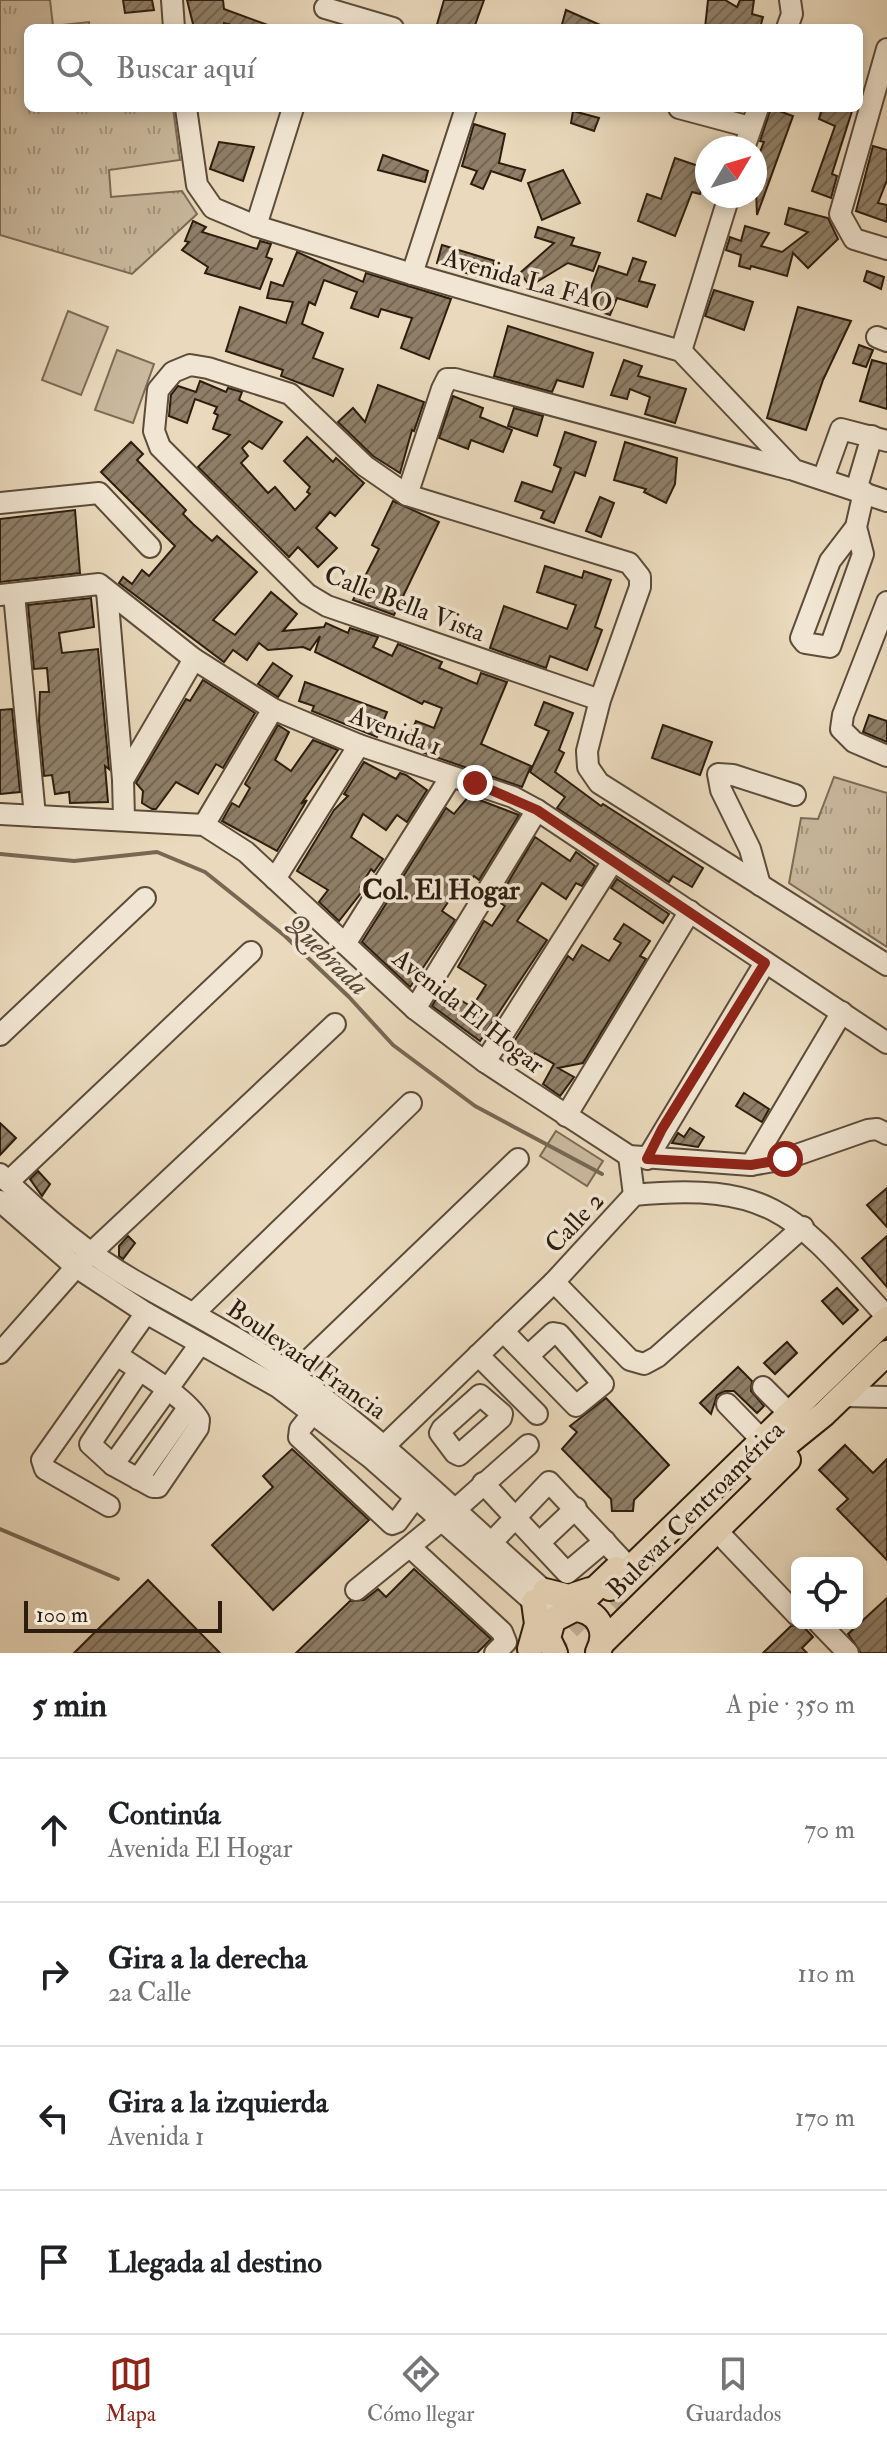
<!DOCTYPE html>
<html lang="es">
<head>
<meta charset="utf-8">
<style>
	:root { --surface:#fff; --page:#f6f6f6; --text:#202124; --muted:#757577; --line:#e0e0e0; --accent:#8f2418 }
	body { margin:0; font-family:"IM FELL Double Pica",serif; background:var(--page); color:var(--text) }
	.controls { position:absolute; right:24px; bottom:24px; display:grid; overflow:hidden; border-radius:12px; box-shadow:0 4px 12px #0003 }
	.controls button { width:72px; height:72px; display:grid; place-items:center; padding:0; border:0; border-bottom:2px solid var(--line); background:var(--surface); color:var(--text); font:40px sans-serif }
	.compass { position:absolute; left:695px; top:136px; width:72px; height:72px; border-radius:50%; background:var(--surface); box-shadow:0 4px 12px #0003; rotate:52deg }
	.scale { position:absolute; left:24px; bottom:20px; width:198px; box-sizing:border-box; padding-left:8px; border:4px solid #2d1d0e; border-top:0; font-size:22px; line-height:28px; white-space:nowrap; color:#2d1d0e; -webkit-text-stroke:6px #f1e6d3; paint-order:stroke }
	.stop { position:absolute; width:24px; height:24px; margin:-18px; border:6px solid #8f2418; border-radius:50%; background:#fff }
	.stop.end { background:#8f2418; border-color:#fff; box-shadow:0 2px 8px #0008 }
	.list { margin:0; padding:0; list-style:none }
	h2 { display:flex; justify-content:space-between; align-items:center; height:104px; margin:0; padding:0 32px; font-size:34px }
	h2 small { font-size:26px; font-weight:400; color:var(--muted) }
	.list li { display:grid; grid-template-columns:52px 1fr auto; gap:24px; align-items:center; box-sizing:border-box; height:144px; padding:0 32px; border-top:2px solid var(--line) }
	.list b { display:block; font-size:30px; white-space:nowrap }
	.list p { margin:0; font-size:26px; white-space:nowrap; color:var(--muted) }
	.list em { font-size:26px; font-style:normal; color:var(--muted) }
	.icon { flex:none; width:44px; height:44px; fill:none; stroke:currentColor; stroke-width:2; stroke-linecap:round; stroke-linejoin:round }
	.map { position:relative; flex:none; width:887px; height:1653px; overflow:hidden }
	.search { position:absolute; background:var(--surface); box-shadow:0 4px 12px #0003; left:24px; right:24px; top:24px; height:88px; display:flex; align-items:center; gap:20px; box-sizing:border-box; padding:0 28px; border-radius:12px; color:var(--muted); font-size:30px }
	.sheet { height:680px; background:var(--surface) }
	nav { display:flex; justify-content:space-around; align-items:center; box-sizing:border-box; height:112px; border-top:2px solid var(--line); background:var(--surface); font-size:22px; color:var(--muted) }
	nav a { display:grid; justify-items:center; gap:4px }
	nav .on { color:var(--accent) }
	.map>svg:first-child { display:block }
	.grass { fill:url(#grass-tufts); stroke:#7c6b56; stroke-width:2 }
	.park { fill:#cab99e; stroke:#7c6b56; stroke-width:2 }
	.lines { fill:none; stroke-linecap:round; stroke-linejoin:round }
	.stream { stroke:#786753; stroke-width:4 }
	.building { fill:url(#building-hatch); stroke:#2d1d0e; stroke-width:2 }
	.major-tunnel { stroke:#c4b399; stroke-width:24; stroke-dasharray:24 12; stroke-linecap:butt }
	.minor-casing { stroke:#5c4c3a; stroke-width:24 }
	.major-casing { stroke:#2d1d0e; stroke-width:28 }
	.minor { stroke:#f1e6d3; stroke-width:20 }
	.major { stroke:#ead9bc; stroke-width:24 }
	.route { stroke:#8f2418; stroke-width:10 }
	.labels { text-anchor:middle; stroke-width:7; stroke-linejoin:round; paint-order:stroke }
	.street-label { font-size:26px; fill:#2d1d0e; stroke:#f1e6d3 }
	.neighbourhood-label { font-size:28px; font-weight:bold; fill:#2d1d0e; stroke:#f1e6d3 }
	.water-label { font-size:28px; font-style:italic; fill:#594836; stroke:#f1e6d3 }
</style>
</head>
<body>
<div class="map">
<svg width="887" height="1653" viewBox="0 0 887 1653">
	<defs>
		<pattern id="grass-tufts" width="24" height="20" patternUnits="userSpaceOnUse" patternTransform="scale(2)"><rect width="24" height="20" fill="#cab99e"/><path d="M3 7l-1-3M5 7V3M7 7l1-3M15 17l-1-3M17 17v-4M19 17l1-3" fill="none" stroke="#a4967f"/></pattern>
		<pattern id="building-hatch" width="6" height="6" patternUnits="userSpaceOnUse" patternTransform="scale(2)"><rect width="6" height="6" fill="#8f7f68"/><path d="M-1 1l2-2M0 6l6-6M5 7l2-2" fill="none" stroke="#756754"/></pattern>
	</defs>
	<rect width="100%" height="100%" fill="#ead9bc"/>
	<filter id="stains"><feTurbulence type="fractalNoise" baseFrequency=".0025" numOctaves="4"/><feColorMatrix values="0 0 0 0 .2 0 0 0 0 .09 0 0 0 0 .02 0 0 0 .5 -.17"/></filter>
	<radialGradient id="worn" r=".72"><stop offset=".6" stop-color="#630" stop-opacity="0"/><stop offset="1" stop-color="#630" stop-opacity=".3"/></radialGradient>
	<g class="grass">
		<path d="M0 0H50L53 26 89 22V28H28V108H101L102 111 173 108 180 160 109 170 111 197 182 191 197 214 132 274 0 235Z"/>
		<path d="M834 777 887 793V947L789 883 801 818 818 819Z"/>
	</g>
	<g class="park">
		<path d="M68 311 108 327 81 395 42 380Z"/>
		<path d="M117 350 154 364 133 423 95 410Z"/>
		<path d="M556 1131 603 1161 587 1186 540 1156Z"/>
	</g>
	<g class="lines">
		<g class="stream">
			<path d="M0 854 74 861 157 852 205 872 285 936 349 997 393 1045 475 1106 602 1174"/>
			<path d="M0 1529 118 1579"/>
		</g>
	</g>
	<g class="building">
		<path d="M123 0H152L154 10 125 13Z"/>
		<path d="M187 0H223L224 9 276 28H243L224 23V28H194Z"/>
		<path d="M444 0H484L474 28H436Z"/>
		<path d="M708 0H725L737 7 740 0H754L752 14 763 17 760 28H705Z"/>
		<path d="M566 10 607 28H561Z"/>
		<path d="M771 108 793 116 757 215 755 164 764 142 760 141Z"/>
		<path d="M822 108 852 111 832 174 837 176 831 198 812 191 835 126 819 119Z"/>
		<path d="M573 111 599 118 594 131 571 123Z"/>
		<path d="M474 124 505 134 499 163 525 170 521 181 491 171 483 189 471 184 477 171 462 166Z"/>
		<path d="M219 142 254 147 243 181 210 169Z"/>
		<path d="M873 146 887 150V180L878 203 887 205V222L856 211Z"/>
		<path d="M383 155 428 171 425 182 378 170Z"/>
		<path d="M675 158 707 169 700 194 692 192 675 236 638 221 647 194 661 199Z"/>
		<path d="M563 170 580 203 542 220 528 183Z"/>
		<path d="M789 208 828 218 838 239 808 268 793 253 787 276 751 266 750 269 739 266 741 255 726 250 730 237 741 241 745 226 769 233 761 246 782 252 808 232 785 224Z"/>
		<path d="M193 221 206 227 202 232 257 249 260 241 271 244 266 257 272 259 260 289 205 273 208 267 182 250 189 242 185 241Z"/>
		<path d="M538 227 574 238 571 245 600 253 593 271 568 263 530 286 520 273 554 243 535 237Z"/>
		<path d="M442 245 495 261 487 280 437 263Z"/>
		<path d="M297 252 363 282 366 273 451 299 429 359 401 348 412 318 381 309 378 317 351 308 357 292 324 280 315 305 309 302 302 324 323 333 313 358 343 369 333 396 281 376 283 370 226 351 240 307 286 323 293 302 267 298 271 282 283 286Z"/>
		<path d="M633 258 646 262 639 281 655 285 647 307 617 298 610 315 584 306 599 266 627 275Z"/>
		<path d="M867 271 884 277 881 289 864 281Z"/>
		<path d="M714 290 753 302 744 330 705 316Z"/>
		<path d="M798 307 851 321 823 380 806 430 767 418Z"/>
		<path d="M508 326 593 353 583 387 557 380 552 392 494 376Z"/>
		<path d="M859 345 873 350 866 367 853 363Z"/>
		<path d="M624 360 642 366 638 376 686 389 675 423 645 414 650 397 630 389 627 399 611 395Z"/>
		<path d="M872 360 887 364V409L860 401Z"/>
		<path d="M200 381 226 392 228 388 242 392 239 400 282 422 262 449 249 441 242 448 248 456 241 463 268 493 275 487 295 510 310 494 307 492 310 487 284 461 307 437 333 462 336 458 364 483 335 516 330 512 316 528 337 548 318 567 298 547 289 557 198 467 230 435 213 429 218 415 214 413 217 407 195 399 187 423 169 416 171 395 178 386 196 392Z"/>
		<path d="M378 385 424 402 414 431 412 430 400 473 373 456 338 422 353 408 365 422Z"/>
		<path d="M453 396 483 408 480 417 512 430 503 452 471 440 468 449 439 438Z"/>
		<path d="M514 408 543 416 537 436 508 426Z"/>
		<path d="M565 432 596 442 585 476 575 472 554 523 541 518 544 511 515 501 522 482 552 492 561 468 554 465Z"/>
		<path d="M131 442 143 454 137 460 186 510 183 514 193 524 212 541 217 536 257 572 213 620 235 635 271 592 297 614 283 631 324 627 326 623 348 633 350 628 378 637 373 647 392 656 398 644 442 662 439 668 477 684 481 673 507 682 481 744 531 766 522 787 424 753 425 750 407 743 416 721 434 728 442 708 424 701 422 704 315 652 320 636 310 650 303 647 268 650 259 643 247 660 233 650 224 662 119 583 123 577 132 584 142 570 149 576 175 546 101 472Z"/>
		<path d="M625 442 677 458 675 484 666 503 644 492 646 489 614 480Z"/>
		<path d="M600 497 614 503 601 537 586 531Z"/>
		<path d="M393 501 439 522 394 615 353 600 379 549 372 545Z"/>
		<path d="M75 510 80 573 0 582V519Z"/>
		<path d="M545 566 582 578 584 571 611 580 595 627 602 630 587 670 550 656 546 668 490 648 504 606 567 629 576 605 537 592Z"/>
		<path d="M91 598 94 627 59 633 62 653 98 649 109 769 105 766 108 802 70 803 69 792 55 794 52 775 44 776 39 721 40 692H49L47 668 34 669 28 605Z"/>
		<path d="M273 663 292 676 278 697 258 684Z"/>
		<path d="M203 680 255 713 223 768 216 764 198 794 176 782 156 809H152L142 803 143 791 136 783 186 699 190 701Z"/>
		<path d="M305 682 387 712 377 737 312 711 314 706 299 701Z"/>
		<path d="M544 702 573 713 559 750 564 753 555 772 601 806 603 804 703 868 692 887 673 876 669 882 557 808 565 797 530 772 549 731 535 725Z"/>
		<path d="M12 709 20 792 0 794V710Z"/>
		<path d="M869 715 887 721V742L863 732Z"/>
		<path d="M278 725 289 732 275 760 291 771 313 740 338 750 301 804 307 800 277 851 222 821 232 803 239 807 250 788 245 784Z"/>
		<path d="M663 725 712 742 700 775 652 758Z"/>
		<path d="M364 762 396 779 400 773 406 775 427 790 407 822 397 815 386 830 363 814 351 837 383 859 374 872 371 869 360 887 364 889 339 921 319 902 328 890 297 871 334 810 348 796 344 794Z"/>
		<path d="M469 796 519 815 479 880 474 876 462 893 457 889 442 911 455 920 410 987 362 942 446 808 454 814Z"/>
		<path d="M535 837 570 861 576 852 595 866 582 886 576 883 566 899 542 883 517 921 547 940 480 1041 432 1006 442 989 472 1007 486 985 458 967 484 921 492 926 505 906 497 901Z"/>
		<path d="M617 879 669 914 663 923 611 888Z"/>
		<path d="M624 924 650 941 640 956 646 959 583 1063 558 1068 574 1077 560 1096 543 1084 554 1064 535 1053 528 1064 508 1051 568 956 573 960 582 945 609 961 621 943 614 939Z"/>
		<path d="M744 1093 769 1109 762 1122 736 1106Z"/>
		<path d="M0 1123 16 1138 0 1155Z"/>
		<path d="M690 1128 704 1137 698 1147 672 1143 678 1133 684 1137Z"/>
		<path d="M38 1171 50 1184 42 1196 30 1179Z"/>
		<path d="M887 1188V1227L867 1205Z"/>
		<path d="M128 1236 135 1243 123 1259 119 1256V1246Z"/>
		<path d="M887 1236V1287L862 1258Z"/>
		<path d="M837 1288 858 1310 843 1324 822 1301Z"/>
		<path d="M787 1342 797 1353 775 1374 764 1363Z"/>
		<path d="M738 1367 752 1381 751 1391 764 1406 757 1413 734 1391H725L717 1395 711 1414 700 1403Z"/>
		<path d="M606 1398 669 1465 634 1500 633 1511H612L611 1499 562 1449 577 1432 570 1426Z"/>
		<path d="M845 1445 873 1473 887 1459V1560L837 1509 848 1499 819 1470Z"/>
		<path d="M292 1449 369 1520 273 1610 212 1545 273 1487 263 1476Z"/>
		<path d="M414 1569 491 1639 477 1653H296L350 1601 364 1600 378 1589 386 1597Z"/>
		<path d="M148 1580 220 1653H74L88 1639Z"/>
		<path d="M887 1598V1653H861L848 1634Z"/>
		<path d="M791 1626H803L813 1637 802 1648 807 1653H763Z"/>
	</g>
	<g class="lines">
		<g class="major-tunnel">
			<path d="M588 1632 621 1600"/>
			<path d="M543 1653 596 1601"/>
		</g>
		<g class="minor-casing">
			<g id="minor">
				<path d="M172 0 174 28"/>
				<path d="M325 8 393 28"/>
				<path d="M787 28 792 14 790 0"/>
				<path d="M887 49 840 214 854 239 887 249"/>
				<path d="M186 108 197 185 213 208 256 226 412 274 681 351 794 470 887 501"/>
				<path d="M679 108 750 127"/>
				<path d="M744 148 758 108"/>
				<path d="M256 226 293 108"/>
				<path d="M412 274 466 108"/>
				<path d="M877 337 887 341"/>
				<path d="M681 351 729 196"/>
				<path d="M823 479 841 429 887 441"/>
				<path d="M856 490 872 436"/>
				<path d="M407 495 442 389 447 379H455L790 469"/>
				<path d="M0 503 99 493 150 547"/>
				<path d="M856 527 830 561 801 638 805 643 830 647 863 554 856 527 864 492"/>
				<path d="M107 591 123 780"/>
				<path d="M14 594 35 816"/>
				<path d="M0 595 99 584 194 659 273 709 359 745 513 797 537 810 887 1043"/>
				<path d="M887 602 843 715 841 729 854 742 887 756"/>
				<path d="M600 700 327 606 307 594 160 447 154 431 158 390 173 372 190 365 208 368 290 394 365 466 407 495 629 563 640 577V587L600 700 587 751 588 767 599 783 887 965"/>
				<path d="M0 814 204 825 246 852 415 1009 485 1062 629 1156 751 1165 785 1159 868 1130 877 1129 887 1134"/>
				<path d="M124 818 123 780 194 659"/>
				<path d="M204 825 273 709"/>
				<path d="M275 879 359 745"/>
				<path d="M760 885 750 849 721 790 718 774 733 775 795 795"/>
				<path d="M345 944 450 778"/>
				<path d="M415 1009 537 810"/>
				<path d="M0 1035 145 898"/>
				<path d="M485 1062 613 861"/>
				<path d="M566 1116 690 911"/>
				<path d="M629 1156 634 1195"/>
				<path d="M647 1159 765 963"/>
				<path d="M751 1165 842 1012"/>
				<path d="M0 1174C39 1213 85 1252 133 1280 187 1311 243 1339 294 1376 389 1443 469 1525 556 1601"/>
				<path d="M8 1182 251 952"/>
				<path d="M0 1201 76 1267 146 1313 278 1387 371 1458 544 1611"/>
				<path d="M554 1282 630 1360 644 1364 657 1357 803 1227"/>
				<path d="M194 1313 411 1103"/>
				<path d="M503 1331 576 1406 603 1384 559 1334 553 1333 528 1356"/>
				<path d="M0 1353 76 1267 335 1024"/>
				<path d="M117 1355C140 1371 186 1397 199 1420L198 1428 158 1487H153L113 1465 90 1444 139 1371"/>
				<path d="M478 1355 537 1414"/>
				<path d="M293 1375 518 1159"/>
				<path d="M763 1387 787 1411"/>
				<path d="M480 1395 502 1414 501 1418 459 1455 455 1453 440 1433 442 1429Z"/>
				<path d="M844 1396 887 1397"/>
				<path d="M727 1404 757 1435"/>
				<path d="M313 1413 300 1429 299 1437 392 1524 397 1522 415 1498"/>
				<path d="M377 1453 554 1282 634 1195C776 1181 798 1219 887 1317"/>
				<path d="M113 1465 200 1344"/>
				<path d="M138 1479 188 1408"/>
				<path d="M483 1483 567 1573 605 1541"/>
				<path d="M109 1506 45 1469 42 1460 146 1313"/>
				<path d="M456 1509 528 1445"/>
				<path d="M716 1530 797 1615"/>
				<path d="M492 1542 549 1482 623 1561"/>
				<path d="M539 1543 576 1508"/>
				<path d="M410 1547 502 1632 506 1642 495 1653"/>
				<path d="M356 1590 442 1520"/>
				<path d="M819 1623 848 1653"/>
			</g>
		</g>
		<g class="major-casing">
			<g id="major">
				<path d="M757 1468 824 1414 887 1353"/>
				<path d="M610 1588 887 1319"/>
				<path d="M545 1591 569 1597 590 1590"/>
				<path d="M574 1609 616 1569"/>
				<path d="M603 1642 788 1460"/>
				<path d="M530 1649 537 1624 534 1602"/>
				<path d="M555 1653 548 1638 553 1620 574 1609C598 1610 609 1631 598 1652"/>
			</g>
		</g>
		<use href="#minor" class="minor"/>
		<use href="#major" class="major"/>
	</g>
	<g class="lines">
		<path class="route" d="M475 783 537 810 765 963 662 1129 647 1159 751 1165 785 1159"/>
	</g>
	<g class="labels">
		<g class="street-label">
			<text transform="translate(528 280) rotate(16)" y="9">Avenida La FAO</text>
			<text transform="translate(405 603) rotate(21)" y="9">Calle Bella Vista</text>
			<text transform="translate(396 730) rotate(21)" y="9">Avenida 1</text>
			<text transform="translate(469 1011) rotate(38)" y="9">Avenida El Hogar</text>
			<text transform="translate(574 1222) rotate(-47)" y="9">Calle 2</text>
			<text transform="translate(307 1359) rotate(35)" y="9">Boulevard Francia</text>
			<text transform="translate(695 1509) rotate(-45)" y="9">Bulevar Centroamérica</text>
		</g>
		<g class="neighbourhood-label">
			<text x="441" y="899">Col. El Hogar</text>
		</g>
		<g class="water-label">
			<text transform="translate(328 954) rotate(44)" y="10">Quebrada</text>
		</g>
	</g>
	<rect width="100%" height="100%" filter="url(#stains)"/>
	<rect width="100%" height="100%" fill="url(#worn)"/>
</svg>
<div class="controls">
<button><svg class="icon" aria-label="locate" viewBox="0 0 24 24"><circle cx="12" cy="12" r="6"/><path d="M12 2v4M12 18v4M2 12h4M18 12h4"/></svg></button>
</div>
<svg class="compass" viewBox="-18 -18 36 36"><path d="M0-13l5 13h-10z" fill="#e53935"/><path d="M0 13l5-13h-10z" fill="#757577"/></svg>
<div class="scale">100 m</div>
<div class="stop" style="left:785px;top:1159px"></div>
<div class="stop end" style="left:475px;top:783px"></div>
<div class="search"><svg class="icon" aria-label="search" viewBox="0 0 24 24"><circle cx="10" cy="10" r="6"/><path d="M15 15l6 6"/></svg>Buscar aquí</div>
</div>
<section class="sheet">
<h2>5 min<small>A pie · 350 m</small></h2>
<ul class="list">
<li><svg class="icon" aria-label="ahead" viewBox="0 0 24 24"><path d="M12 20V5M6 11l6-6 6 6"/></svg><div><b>Continúa</b><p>Avenida El Hogar</p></div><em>70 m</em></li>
<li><svg class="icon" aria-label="right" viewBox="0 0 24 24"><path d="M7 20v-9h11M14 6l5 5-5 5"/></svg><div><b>Gira a la derecha</b><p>2a Calle</p></div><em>110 m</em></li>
<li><svg class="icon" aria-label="left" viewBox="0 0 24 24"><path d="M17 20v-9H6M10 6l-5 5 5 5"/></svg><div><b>Gira a la izquierda</b><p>Avenida 1</p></div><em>170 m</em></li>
<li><svg class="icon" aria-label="arrive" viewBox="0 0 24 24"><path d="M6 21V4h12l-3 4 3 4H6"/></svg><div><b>Llegada al destino</b></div></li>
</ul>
</section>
<nav>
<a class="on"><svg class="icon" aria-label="map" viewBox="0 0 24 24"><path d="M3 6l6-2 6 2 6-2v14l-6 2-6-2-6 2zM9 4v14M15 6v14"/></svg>Mapa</a>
<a><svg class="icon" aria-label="directions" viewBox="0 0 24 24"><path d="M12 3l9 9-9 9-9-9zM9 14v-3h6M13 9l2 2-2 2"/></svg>Cómo llegar</a>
<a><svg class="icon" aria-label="saved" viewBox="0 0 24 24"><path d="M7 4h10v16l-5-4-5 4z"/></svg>Guardados</a>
</nav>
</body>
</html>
